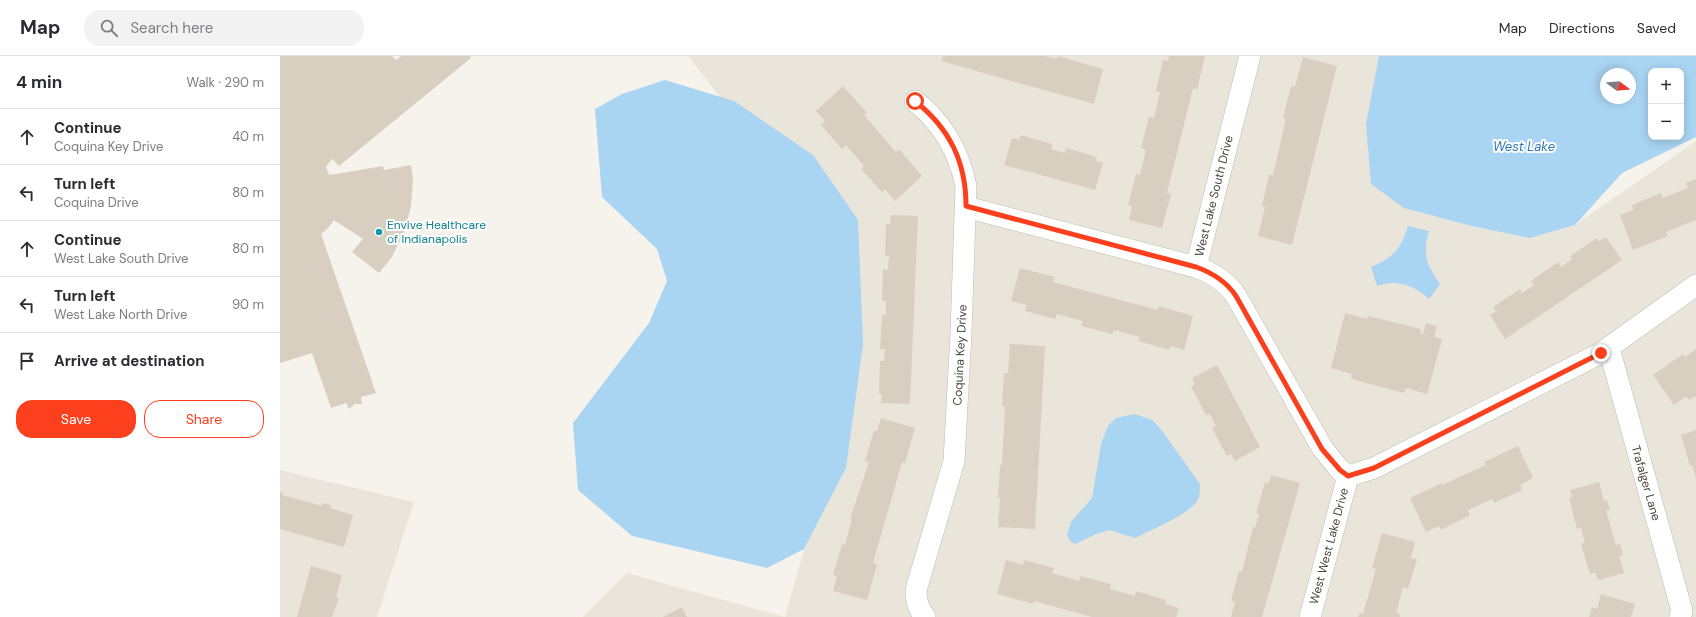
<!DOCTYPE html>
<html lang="en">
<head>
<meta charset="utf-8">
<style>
	:root { --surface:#fff; --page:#f2f2f3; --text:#2b2b33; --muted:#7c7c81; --line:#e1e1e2; --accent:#fc3f1d }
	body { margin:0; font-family:"DM Sans",sans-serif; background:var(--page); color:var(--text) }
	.controls { position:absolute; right:12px; top:12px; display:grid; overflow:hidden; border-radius:8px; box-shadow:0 2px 10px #0003 }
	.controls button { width:36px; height:36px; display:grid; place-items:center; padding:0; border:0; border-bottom:1px solid var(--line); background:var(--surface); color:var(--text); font:20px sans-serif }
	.compass { position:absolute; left:1320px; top:12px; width:36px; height:36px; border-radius:50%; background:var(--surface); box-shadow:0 2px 10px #0003; rotate:106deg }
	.stop { position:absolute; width:12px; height:12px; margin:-9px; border:3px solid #fc3f1d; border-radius:50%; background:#fff }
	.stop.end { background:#fc3f1d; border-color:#fff; box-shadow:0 1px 4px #0008 }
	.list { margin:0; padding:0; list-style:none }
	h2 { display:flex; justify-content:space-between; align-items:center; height:52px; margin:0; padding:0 16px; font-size:17px }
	h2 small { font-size:13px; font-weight:400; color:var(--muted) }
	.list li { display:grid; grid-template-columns:26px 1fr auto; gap:12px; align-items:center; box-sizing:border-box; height:56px; padding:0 16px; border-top:1px solid var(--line) }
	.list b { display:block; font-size:15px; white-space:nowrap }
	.list p { margin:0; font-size:13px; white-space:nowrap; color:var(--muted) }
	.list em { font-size:13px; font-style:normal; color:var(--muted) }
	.actions { display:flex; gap:8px; padding:12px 16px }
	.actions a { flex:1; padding:9px 0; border:1px solid var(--accent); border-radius:16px; text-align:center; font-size:14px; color:var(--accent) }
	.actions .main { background:var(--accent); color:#fff }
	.icon { flex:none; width:22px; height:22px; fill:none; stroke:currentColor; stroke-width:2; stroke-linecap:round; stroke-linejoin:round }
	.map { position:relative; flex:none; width:1416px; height:561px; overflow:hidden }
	header { display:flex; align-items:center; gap:24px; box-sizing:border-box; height:56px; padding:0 20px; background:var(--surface); border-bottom:1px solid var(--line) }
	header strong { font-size:19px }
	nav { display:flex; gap:22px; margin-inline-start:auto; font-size:14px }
	.search { width:280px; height:36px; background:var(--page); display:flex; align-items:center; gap:10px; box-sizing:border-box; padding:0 14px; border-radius:16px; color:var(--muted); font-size:15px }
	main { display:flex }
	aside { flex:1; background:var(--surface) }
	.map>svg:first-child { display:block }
	.residential { fill:#eae5da }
	.water { fill:#a9d4f2; fill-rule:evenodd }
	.building { fill:#d8cfc1 }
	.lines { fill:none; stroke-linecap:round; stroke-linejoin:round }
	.street-casing { stroke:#c2bbae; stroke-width:22 }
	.street { stroke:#fff; stroke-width:21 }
	.route { stroke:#fc3f1d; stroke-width:5 }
	.culture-dot { fill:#0f9aa8; stroke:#fff; stroke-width:1.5 }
	.labels { text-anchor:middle; stroke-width:4; stroke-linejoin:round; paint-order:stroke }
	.street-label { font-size:12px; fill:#4b4439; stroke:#fff }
	.culture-label { font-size:12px; fill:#0d838f; stroke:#fff; text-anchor:start }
	.water-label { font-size:13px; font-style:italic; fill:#2e7ab2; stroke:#fff }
</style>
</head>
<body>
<header>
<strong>Map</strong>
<div class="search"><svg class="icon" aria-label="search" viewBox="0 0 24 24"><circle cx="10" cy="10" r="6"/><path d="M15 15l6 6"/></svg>Search here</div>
<nav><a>Map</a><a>Directions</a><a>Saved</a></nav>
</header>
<main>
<aside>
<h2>4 min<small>Walk · 290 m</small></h2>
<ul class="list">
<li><svg class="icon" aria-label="ahead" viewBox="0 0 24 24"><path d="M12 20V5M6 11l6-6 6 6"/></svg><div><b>Continue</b><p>Coquina Key Drive</p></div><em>40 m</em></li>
<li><svg class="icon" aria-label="left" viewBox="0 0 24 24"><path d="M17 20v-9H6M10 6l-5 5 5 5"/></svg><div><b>Turn left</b><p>Coquina Drive</p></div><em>80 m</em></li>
<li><svg class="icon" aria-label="ahead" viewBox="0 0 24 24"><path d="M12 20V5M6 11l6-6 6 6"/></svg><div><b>Continue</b><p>West Lake South Drive</p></div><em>80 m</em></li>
<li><svg class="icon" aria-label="left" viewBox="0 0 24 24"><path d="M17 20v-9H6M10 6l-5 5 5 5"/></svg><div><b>Turn left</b><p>West Lake North Drive</p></div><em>90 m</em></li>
<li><svg class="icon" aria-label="arrive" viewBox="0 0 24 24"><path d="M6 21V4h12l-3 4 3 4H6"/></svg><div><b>Arrive at destination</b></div></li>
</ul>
<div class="actions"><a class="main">Save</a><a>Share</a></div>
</aside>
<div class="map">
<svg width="1416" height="561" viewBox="0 0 1416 561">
	<rect width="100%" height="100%" fill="#f6f3ec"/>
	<g class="residential">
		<path d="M408 0H1100L1250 182 1295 169 1416 85V561H303L347 517 505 561 524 493 566 412 533 99 440 41Z"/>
		<path d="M0 414 134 446 97 561H0Z"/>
	</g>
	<g class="water">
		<path d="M1099 0H1416V81L1342 117 1295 169 1250 182 1192 170 1124 152 1091 128 1086 68ZM1371 15H1401V81H1371ZM1326 18H1350V42H1326Z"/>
		<path d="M385 24 454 45 533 99 578 164 583 288 566 412 524 493 487 512 352 480 298 434 293 367 369 267 387 225 377 193 322 141 315 53 342 38Z"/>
		<path d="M1128 170 1149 175C1142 199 1147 209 1160 228L1149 243C1134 229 1116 223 1097 230L1091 211C1113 202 1121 193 1128 170Z"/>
		<path d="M855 358 872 364 880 372 920 428C920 435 920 443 915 448 901 462 872 473 855 482L829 474 816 478 795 488 791 486 787 479 791 466 812 442 821 388 828 370 836 362Z"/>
	</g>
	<g class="building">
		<path d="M0 0H112L116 4 121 0H190L191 2 59 110 52 103 46 111 49 119 103 110 104 114 131 109 133 123 131 150 125 174 112 201 99 217 72 196 83 183 54 164 48 172 41 178 96 337 81 341 82 348H75L69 353 66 347 51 352 32 297 0 307Z"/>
		<path d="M663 0H765L777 3 778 0 823 13 814 48 661 5Z"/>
		<path d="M889 0H925L917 34 913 32 887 137 891 138 882 172 849 164 852 150 848 149 856 118 860 119 866 94 861 92 869 61 874 62 880 36 876 35 883 4 888 5Z"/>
		<path d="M1023 1 1057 10 1012 189 978 180 985 151 982 150 989 119H993L1006 63 1003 62 1011 30 1015 31Z"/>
		<path d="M563 30 587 57 584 59 616 96 619 93 642 120 615 145 605 133 602 136 581 113 584 110 566 89 562 93 541 69 545 65 536 55Z"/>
		<path d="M741 79 772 88 771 93 785 97 786 92 817 101 816 105 823 107 815 134 724 109 732 82 739 84Z"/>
		<path d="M1416 123V164L1386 176 1388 180 1353 194 1340 159 1353 154 1352 149 1381 137 1383 142 1408 132 1406 127Z"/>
		<path d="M611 159 638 160 630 348 601 347 602 338H599L600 305H604L605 293H600L602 259H606V245H602L603 213 608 214 609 200H605L606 168H610Z"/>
		<path d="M1326 181 1342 204 1225 283 1210 259 1216 255 1213 251 1240 233 1242 237 1254 229 1251 225 1278 206 1281 211 1292 203 1290 200 1317 182 1319 185Z"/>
		<path d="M740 212 775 221 773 226 878 254 879 250 913 260 904 294 890 290 889 294 858 285 860 281 834 274 832 278 801 270 803 265 777 258 775 263 745 255 747 249 731 245Z"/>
		<path d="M1065 257 1087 263 1088 260 1141 273 1140 278H1143L1146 267 1157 270 1154 281 1162 283 1147 338 1126 332 1124 337 1071 323 1072 318 1051 312Z"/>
		<path d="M730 288 765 290 755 473 718 471 720 442H718L720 409H722L725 351 722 350 724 317H728Z"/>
		<path d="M1416 293V340L1409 344 1406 340 1394 349 1373 319 1403 298 1405 301Z"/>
		<path d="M937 309 980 391 955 405 951 398 947 400 932 372 936 370 930 358 926 359 911 330 915 328 912 322Z"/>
		<path d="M601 362 635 372 625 407 622 406 593 507 597 509 587 544 553 535 557 520 553 519 562 488 565 489 572 463H570L589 406 585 405 594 375H597Z"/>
		<path d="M1416 374V422L1412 409 1410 410 1401 379Z"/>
		<path d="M1238 390 1253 422 1240 429 1242 434 1214 447 1212 443 1188 454 1190 459 1161 474 1159 470 1146 476 1130 442 1162 427V429L1206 409 1204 406Z"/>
		<path d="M991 419 1020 427 982 561H951L955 546 951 545 959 515 962 516 973 471 975 472 979 458 976 457 985 426 989 427Z"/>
		<path d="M1319 426 1324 445 1327 444 1330 453 1326 455 1336 489 1340 488 1343 499 1339 500 1344 517 1318 524 1315 516 1310 518 1301 488 1305 487 1301 472 1297 473 1289 442 1292 441 1290 434Z"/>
		<path d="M0 436H3L2 439 42 450 43 447 51 449 50 452 73 459 64 491 0 473Z"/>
		<path d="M1102 477 1135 486 1131 502 1137 503 1128 533 1123 531 1116 557 1120 558V561H1078L1080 557 1083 558 1096 513 1092 512Z"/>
		<path d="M726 504 743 509 744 504 774 512 772 517 799 525 800 520 831 528 830 533 855 540 856 535 886 544 885 548 899 552 896 561H812L754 545 753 548 717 538Z"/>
		<path d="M31 510 62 519 56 541 59 542 52 561H17Z"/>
		<path d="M1321 538 1355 548 1351 561H1309L1312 551 1317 553Z"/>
		<path d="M402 551 407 561H383Z"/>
	</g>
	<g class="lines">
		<g class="street-casing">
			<g id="street">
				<path d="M635 45C663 67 679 96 686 130L681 277 674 405 636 534C636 545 638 552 645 561"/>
				<path d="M686 151 916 211C933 217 946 225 956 240L1043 393 1060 414 1068 420"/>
				<path d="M916 211 970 0"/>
				<path d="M1329 292 1402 555 1400 561"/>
				<path d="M1068 420 1094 412 1321 297 1416 229"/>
				<path d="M1030 561 1068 420"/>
			</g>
		</g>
		<use href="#street" class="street"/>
	</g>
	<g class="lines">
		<path class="route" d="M635 45C670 73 686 106 686 150L916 211C933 217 946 225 956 240L1042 393 1060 414 1068 420 1094 412 1321 297"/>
	</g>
	<circle class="culture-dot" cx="99" cy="176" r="4"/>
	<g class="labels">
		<g class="street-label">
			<text transform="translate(934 140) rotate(-76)" y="4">West Lake South Drive</text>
			<text transform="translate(680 299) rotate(-87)" y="4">Coquina Key Drive</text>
			<text transform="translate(1366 427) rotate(74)" y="4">Trafalger Lane</text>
			<text transform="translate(1049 490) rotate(-75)" y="4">West West Lake Drive</text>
		</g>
		<g class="culture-label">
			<text x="107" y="173">Envive Healthcare<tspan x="107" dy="14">of Indianapolis</tspan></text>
		</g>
		<g class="water-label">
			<text x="1244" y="95">West Lake</text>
		</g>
	</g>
</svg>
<div class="controls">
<button>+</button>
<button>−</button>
</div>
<svg class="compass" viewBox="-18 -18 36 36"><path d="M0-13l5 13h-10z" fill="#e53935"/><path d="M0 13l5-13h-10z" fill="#7c7c81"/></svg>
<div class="stop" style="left:635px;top:45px"></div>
<div class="stop end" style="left:1321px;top:297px"></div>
</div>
</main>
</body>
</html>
